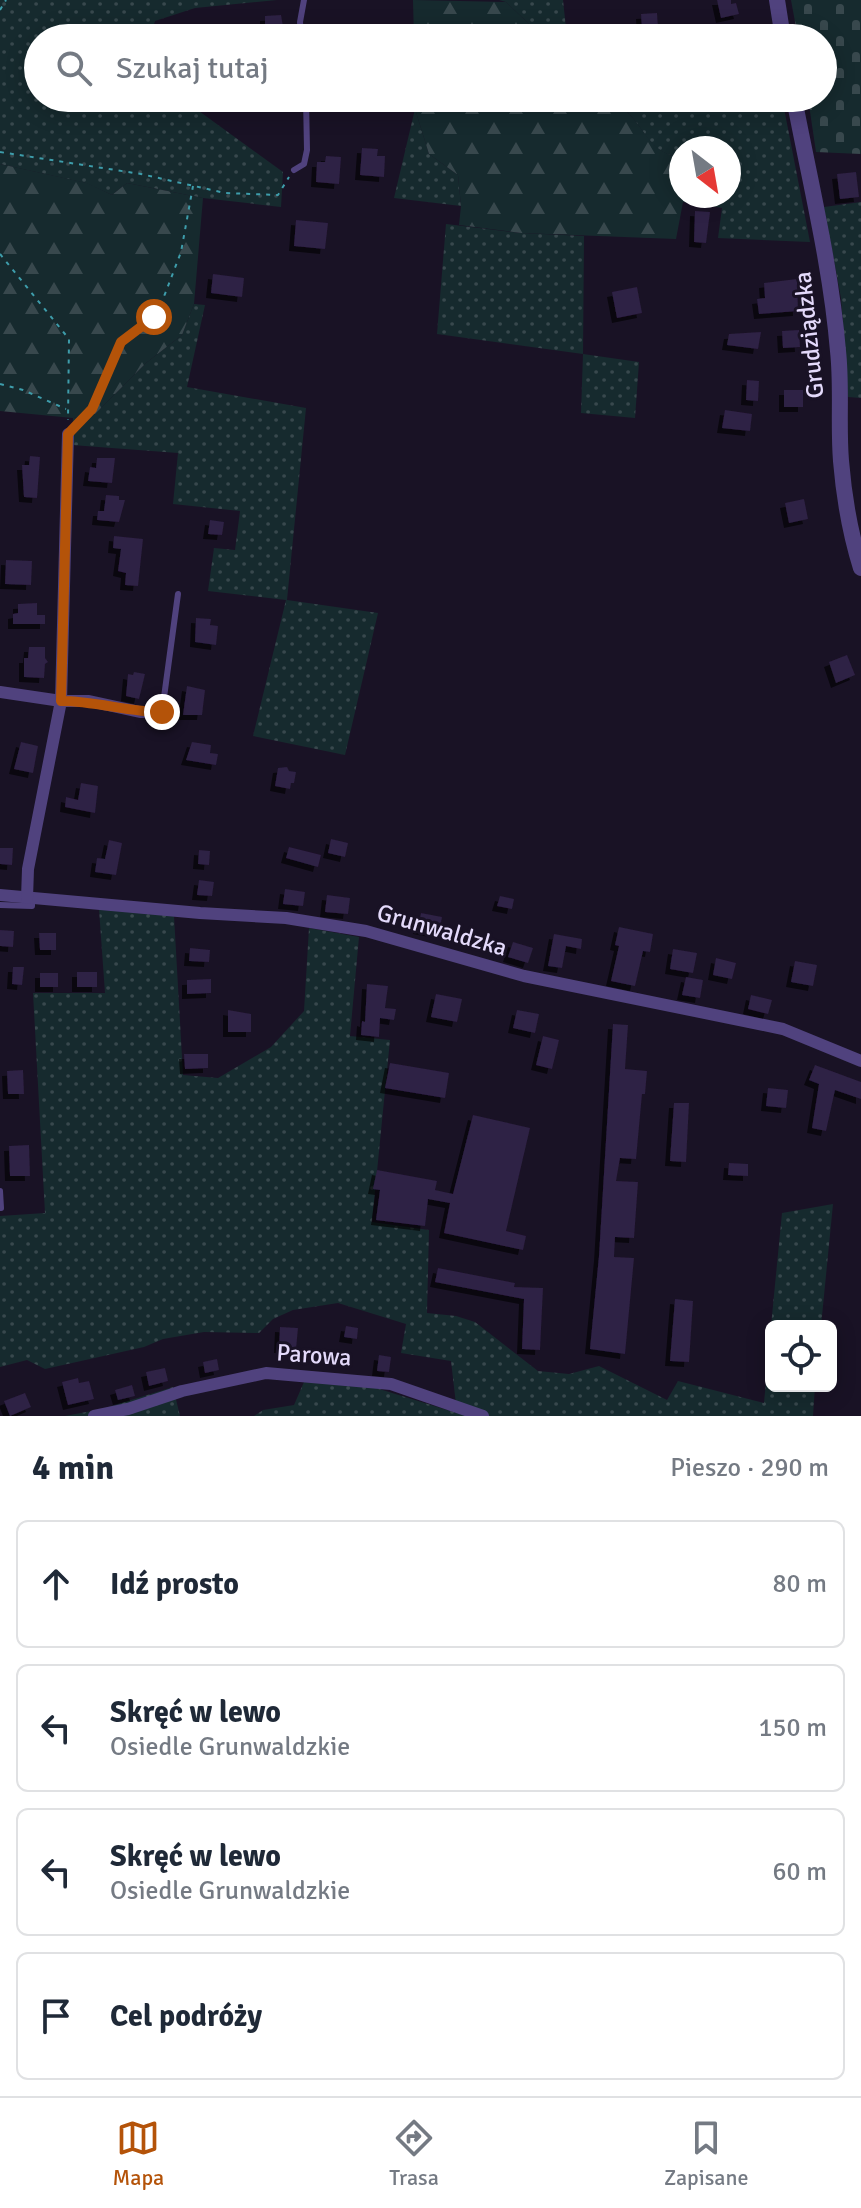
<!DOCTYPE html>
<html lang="pl">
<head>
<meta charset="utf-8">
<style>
	:root { --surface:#fff; --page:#f2f2f3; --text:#1f2937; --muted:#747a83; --line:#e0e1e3; --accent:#b45309 }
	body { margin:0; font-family:Signika,sans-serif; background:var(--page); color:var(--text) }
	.controls { position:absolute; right:24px; bottom:24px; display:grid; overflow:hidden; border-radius:12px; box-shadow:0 4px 20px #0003 }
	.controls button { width:72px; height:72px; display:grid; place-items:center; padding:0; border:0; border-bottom:2px solid var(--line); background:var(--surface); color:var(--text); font:40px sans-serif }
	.compass { position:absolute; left:669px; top:136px; width:72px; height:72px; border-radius:50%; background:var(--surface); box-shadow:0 4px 20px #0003; rotate:149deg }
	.stop { position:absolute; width:24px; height:24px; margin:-18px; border:6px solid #b45309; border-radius:50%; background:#fff }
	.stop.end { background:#b45309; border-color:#fff; box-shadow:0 2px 8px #0008 }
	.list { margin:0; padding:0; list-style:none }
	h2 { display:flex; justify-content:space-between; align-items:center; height:104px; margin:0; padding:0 32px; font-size:34px }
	h2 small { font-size:26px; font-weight:400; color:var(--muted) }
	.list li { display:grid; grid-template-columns:52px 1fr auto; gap:24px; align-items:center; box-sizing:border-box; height:128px; margin:0 16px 16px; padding:0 16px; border:2px solid var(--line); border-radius:12px }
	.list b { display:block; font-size:30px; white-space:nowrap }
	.list p { margin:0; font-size:26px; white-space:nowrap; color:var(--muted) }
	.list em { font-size:26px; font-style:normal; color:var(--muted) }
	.icon { flex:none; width:44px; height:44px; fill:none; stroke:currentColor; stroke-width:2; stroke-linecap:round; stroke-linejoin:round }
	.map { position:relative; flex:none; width:861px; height:1416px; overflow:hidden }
	.search { position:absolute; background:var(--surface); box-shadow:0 4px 20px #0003; left:24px; right:24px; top:24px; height:88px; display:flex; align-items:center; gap:20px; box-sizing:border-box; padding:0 28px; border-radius:44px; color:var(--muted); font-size:30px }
	.sheet { height:680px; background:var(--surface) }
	nav { display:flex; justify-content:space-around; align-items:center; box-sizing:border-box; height:112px; border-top:2px solid var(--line); background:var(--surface); font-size:22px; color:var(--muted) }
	nav a { display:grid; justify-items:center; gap:4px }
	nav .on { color:var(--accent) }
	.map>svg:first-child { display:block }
	.grass { fill:url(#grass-dots) }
	.forest { fill:url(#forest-firs) }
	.cemetery { fill:url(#cemetery-stones) }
	.building { fill:#2e2044; filter:url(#shadow) }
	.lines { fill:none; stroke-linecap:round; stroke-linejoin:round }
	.path { stroke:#3e9dab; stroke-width:2; stroke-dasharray:4 6; stroke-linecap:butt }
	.service { stroke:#50427e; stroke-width:6 }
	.minor { stroke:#50427e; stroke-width:12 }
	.tertiary { stroke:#50427e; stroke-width:16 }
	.route { stroke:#b45309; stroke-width:10 }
	.labels { text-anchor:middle; stroke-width:6; stroke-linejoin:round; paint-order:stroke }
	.street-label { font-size:24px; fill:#e4dafb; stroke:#191225 }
</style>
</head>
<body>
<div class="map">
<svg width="861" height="1416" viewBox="0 0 861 1416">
	<defs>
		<pattern id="grass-dots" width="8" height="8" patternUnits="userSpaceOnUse" patternTransform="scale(2)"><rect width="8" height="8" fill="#162a2e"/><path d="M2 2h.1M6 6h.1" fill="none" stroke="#38484d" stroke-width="1.8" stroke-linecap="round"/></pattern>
		<pattern id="forest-firs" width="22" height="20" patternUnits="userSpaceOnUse" patternTransform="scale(2)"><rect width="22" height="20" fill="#162a2e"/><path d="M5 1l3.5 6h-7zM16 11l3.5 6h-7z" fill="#38484d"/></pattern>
		<pattern id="cemetery-stones" width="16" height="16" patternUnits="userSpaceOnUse" patternTransform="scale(2)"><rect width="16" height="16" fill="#162a2e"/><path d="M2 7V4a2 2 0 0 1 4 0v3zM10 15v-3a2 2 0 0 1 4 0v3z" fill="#38484d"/></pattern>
		<filter id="shadow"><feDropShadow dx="-5" dy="5" stdDeviation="0" flood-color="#0009"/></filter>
	</defs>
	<rect width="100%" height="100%" fill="#191225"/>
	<g class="grass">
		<path d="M0 0H277L195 8 155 21 150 38H38V98H181L283 172 281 207 203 198 127 183 112 195 86 183 0 164Z"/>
		<path d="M499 0H563L567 38H544L506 2Z"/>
		<path d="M600 98H782L810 242 718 238 722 208 699 204V196H729V148H681V159C649 149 651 140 632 117 626 110 619 105 612 99L600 100Z"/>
		<path d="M415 109 429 154 458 175 461 206 394 198Z"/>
		<path d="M861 202V398L848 397 841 298 824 207Z"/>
		<path d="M446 224 521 233 584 236 583 354 639 362 635 418 581 413 583 354 437 334Z"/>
		<path d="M194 304 205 305 187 387 306 408 287 600 378 613 345 755 253 736 286 600 208 591 214 548 235 550 240 511 173 504 178 453 72 445 73 418 95 414 146 363 182 335Z"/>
		<path d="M99 909 174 916 183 1075 218 1078 271 1047 304 1011 309 928 359 937 350 1036 390 1040 372 1222 429 1230 427 1313 456 1316 475 1322 538 1371 569 1374 599 1366 667 1400 678 1381 764 1403 771 1328V1386H815L813 1416H254L263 1410 294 1405 304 1382 376 1388 457 1413 451 1361 401 1353 406 1324 338 1303 293 1310 273 1319 259 1333 204 1332 163 1339 144 1347 45 1369 27 1360 0 1367V1216L45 1213 33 993H105Z"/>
		<path d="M833 1204 821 1326H771L782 1213Z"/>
		<path d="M173 1387 180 1416H65L102 1409Z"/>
	</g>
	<g class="forest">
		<path d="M413 0 506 2 544 38H414Z"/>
		<path d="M415 98H612C618 104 626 110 632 117 651 139 649 149 681 159V196H699V204L683 202 676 239 521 233 459 225 461 206 458 175 429 154 415 109Z"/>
		<path d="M0 164 87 183 112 195 127 183 203 198 194 304 182 335 146 363 95 414 73 418 0 411Z"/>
	</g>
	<path class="cemetery" d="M791 0H861V154L816 152 808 98H823V38H798Z"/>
	<g class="building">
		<path d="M717 0H731V4L736 3 739 14 721 18Z"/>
		<path d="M657 13 658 28 642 29 641 14Z"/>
		<path d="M281 15 285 38H256V30H265V16Z"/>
		<path d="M362 148 378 149 377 156H385L384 177 360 175Z"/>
		<path d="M326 156 341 157 339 184 316 182 317 162H325Z"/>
		<path d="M856 172 859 197 840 199 837 174Z"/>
		<path d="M695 211 710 212 706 243 694 242Z"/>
		<path d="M296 220 328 223 325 249 294 246Z"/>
		<path d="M213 274 244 278 242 297 211 293Z"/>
		<path d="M797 279 798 311 759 314 757 299 765 298 764 283Z"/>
		<path d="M637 287 642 313 617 318 612 292Z"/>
		<path d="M799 330 800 347 783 348 782 331Z"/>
		<path d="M761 332 758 349 727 345 729 334Z"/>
		<path d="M747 380 759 381 758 401 746 400Z"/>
		<rect x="784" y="390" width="19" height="17"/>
		<path d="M725 410 752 414 750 431 722 428Z"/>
		<path d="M30 456 40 457 37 498 24 497 22 465H29Z"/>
		<path d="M97 458H115L112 483 88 481 90 467 96 468Z"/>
		<path d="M106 495 119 496V500H125L119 522 97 520 98 511H104Z"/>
		<path d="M804 499 808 519 789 523 785 503Z"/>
		<path d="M210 520 224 522 222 535 208 534Z"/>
		<path d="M114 536 143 539 138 586 125 585 126 573 118 571 121 549 113 548Z"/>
		<path d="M6 560 32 561 31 585 5 584Z"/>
		<path d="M37 603V615H45V624H13V614L18 613V604Z"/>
		<path d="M196 618 211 619 210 625 218 626 216 645 195 642Z"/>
		<path d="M29 647H45V658L48 662 45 664 44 678 24 677V658H28Z"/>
		<path d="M847 655 855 675 836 683 829 662Z"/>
		<path d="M134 672 145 674 139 699 126 696 128 674 133 675Z"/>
		<path d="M187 686 205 690 202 715H183Z"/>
		<path d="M21 742 38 746 33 773 14 769Z"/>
		<path d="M192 742 211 745 210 753 218 754 216 765 186 760Z"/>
		<path d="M287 767 289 771 296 772 294 783H291L290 789 275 786 278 768Z"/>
		<path d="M81 783 98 786 95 813 65 807 66 797 78 800Z"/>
		<path d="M331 839 348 843 345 857 328 853Z"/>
		<path d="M109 840 122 843 116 875 95 872 97 858 105 859Z"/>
		<path d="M289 847 321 855 318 867 286 858Z"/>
		<path d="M0 848H13L12 865 0 864Z"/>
		<path d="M199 850 210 851 209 865 198 864Z"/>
		<path d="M199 880 214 882 212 896 197 895Z"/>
		<path d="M285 889 305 892 303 906 283 904Z"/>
		<path d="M327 895 350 898 348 914 325 912Z"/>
		<path d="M500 896 514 899 512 909 497 906Z"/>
		<path d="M421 913 442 917 439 933 418 929Z"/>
		<path d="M619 927 653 934 650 952 643 951 635 986 611 981 619 946 615 945Z"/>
		<path d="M0 930 14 931 13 947 0 946Z"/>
		<path d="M39 933H56V950H40Z"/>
		<path d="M554 934 582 939 581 949 566 946 562 968 548 966Z"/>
		<path d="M513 942 533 948 528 963 508 957Z"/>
		<path d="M190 948 210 950 209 962 189 961Z"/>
		<path d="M673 949 697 953 693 973 670 969Z"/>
		<path d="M716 958 736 963 732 979 713 975Z"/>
		<path d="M795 961 817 965 813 986 791 982Z"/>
		<path d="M13 967H24L22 985 12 984Z"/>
		<rect x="77" y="972" width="20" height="15"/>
		<rect x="40" y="973" width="18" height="14"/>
		<path d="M686 977 703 980 700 998 682 995Z"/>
		<path d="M211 979V993L187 994V980Z"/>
		<path d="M367 984 388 986 385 1008 396 1009 394 1020 380 1018 379 1037 361 1035 362 1021 365 1022Z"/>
		<path d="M436 994 462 999 457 1022 431 1017Z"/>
		<path d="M751 995 772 1000 768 1014 748 1009Z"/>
		<path d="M228 1010 251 1014V1032H228Z"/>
		<path d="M517 1010 539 1014 535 1033 513 1028Z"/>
		<path d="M613 1024 628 1025 625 1069 647 1071 645 1094H642L636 1159 620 1158 616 1181 638 1182 634 1238 615 1237 614 1257 634 1258 625 1354 590 1349 599 1256Z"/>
		<path d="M543 1036 559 1040 552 1069 536 1065Z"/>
		<path d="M184 1054H208V1068L185 1069Z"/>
		<path d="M390 1063 449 1073 445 1098 385 1088Z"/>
		<path d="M815 1065 861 1082V1099L835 1090 826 1131 812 1128 819 1084 809 1080Z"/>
		<path d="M23 1070 24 1094H8L7 1071Z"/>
		<path d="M768 1088 788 1090 786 1108 766 1106Z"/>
		<path d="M674 1103H689L686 1162 670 1161Z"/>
		<path d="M473 1115 530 1128 506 1231 526 1236 523 1250 444 1233 450 1203 428 1199 425 1226 376 1220 380 1190 373 1189 377 1170 437 1181 435 1190 453 1194Z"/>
		<path d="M29 1145 30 1176H10L9 1146Z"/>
		<path d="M729 1163 748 1164V1176L728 1175Z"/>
		<path d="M438 1268 515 1283 514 1287 543 1288 540 1350 522 1349 524 1299 435 1282Z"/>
		<path d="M675 1299 693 1301 689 1362 670 1361Z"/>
		<path d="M346 1326 358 1328 357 1339 344 1337Z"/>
		<path d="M280 1327 298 1328 296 1349 279 1348Z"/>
		<path d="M379 1355 391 1357 389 1372 377 1371Z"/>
		<path d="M217 1359 219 1370 205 1373 203 1362Z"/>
		<path d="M165 1368 168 1381 149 1386 146 1372Z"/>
		<path d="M78 1378 79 1383 89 1381 94 1399 68 1405 62 1382Z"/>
		<path d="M132 1385 135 1396 118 1400 115 1390Z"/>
		<path d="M25 1393 31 1407 10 1416 4 1401Z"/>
	</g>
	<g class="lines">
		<g class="path">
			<path d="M0 10 6 0"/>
			<path d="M0 152 141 174 225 193 278 195 289 177"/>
			<path d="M0 254 69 339 68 420"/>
			<path d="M0 384 23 390 66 409"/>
			<path d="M76 424 92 409 121 342 154 317 165 294 181 252 193 186"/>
		</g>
		<g class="service">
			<path d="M301 38 300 22 304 0"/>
			<path d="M294 170 304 164 307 150 306 98"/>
			<path d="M162 712 178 594"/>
			<path d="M0 905 32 906V898"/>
			<path d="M0 1191 1 1208"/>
		</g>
		<g class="minor">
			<path d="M0 692 61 701H89L140 712H162"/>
			<path d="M0 895 200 913 286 918 366 931 524 976 783 1029 861 1061"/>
			<path d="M27 898 28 869 61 701 68 434"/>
			<path d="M94 1416 128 1409 182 1391 266 1373 391 1384 483 1416"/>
		</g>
		<g class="tertiary">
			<path d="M777 0 783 38"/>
			<path d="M794 98C810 182 831 266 838 351 842 387 838 424 841 461 844 497 850 533 861 568"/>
		</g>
	</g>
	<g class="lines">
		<path class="route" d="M154 317 121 342 92 409 68 434 61 701C96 701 128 712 162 712"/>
	</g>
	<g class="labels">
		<g class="street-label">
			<text transform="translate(809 335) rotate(-96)" y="8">Grudziądzka</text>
			<text transform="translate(442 930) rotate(16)" y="8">Grunwaldzka</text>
			<text transform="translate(314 1355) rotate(4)" y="8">Parowa</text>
		</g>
	</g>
</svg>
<div class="controls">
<button><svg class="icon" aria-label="locate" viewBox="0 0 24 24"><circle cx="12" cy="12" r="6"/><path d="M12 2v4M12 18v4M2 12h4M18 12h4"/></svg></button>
</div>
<svg class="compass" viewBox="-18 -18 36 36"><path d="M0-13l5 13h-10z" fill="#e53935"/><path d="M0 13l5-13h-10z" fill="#747a83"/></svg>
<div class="stop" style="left:154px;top:317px"></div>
<div class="stop end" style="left:162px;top:712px"></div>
<div class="search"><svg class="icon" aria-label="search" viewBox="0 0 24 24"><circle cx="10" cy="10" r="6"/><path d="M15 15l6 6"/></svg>Szukaj tutaj</div>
</div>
<section class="sheet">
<h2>4 min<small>Pieszo · 290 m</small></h2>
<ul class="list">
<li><svg class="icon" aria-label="ahead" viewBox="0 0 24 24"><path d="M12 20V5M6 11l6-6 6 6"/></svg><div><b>Idź prosto</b></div><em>80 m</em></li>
<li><svg class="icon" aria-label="left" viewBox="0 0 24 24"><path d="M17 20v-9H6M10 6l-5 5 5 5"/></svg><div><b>Skręć w lewo</b><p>Osiedle Grunwaldzkie</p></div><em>150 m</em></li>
<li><svg class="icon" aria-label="left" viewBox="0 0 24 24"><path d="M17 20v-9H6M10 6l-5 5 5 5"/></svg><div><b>Skręć w lewo</b><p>Osiedle Grunwaldzkie</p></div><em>60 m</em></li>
<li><svg class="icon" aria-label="arrive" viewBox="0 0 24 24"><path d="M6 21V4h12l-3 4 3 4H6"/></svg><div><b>Cel podróży</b></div></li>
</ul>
</section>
<nav>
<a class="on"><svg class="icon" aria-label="map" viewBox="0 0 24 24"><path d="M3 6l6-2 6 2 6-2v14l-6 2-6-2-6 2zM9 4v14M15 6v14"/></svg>Mapa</a>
<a><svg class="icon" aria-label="directions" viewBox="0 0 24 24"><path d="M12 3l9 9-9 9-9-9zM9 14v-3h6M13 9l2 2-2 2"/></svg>Trasa</a>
<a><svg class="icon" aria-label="saved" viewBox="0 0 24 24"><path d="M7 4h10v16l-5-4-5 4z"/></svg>Zapisane</a>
</nav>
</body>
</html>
